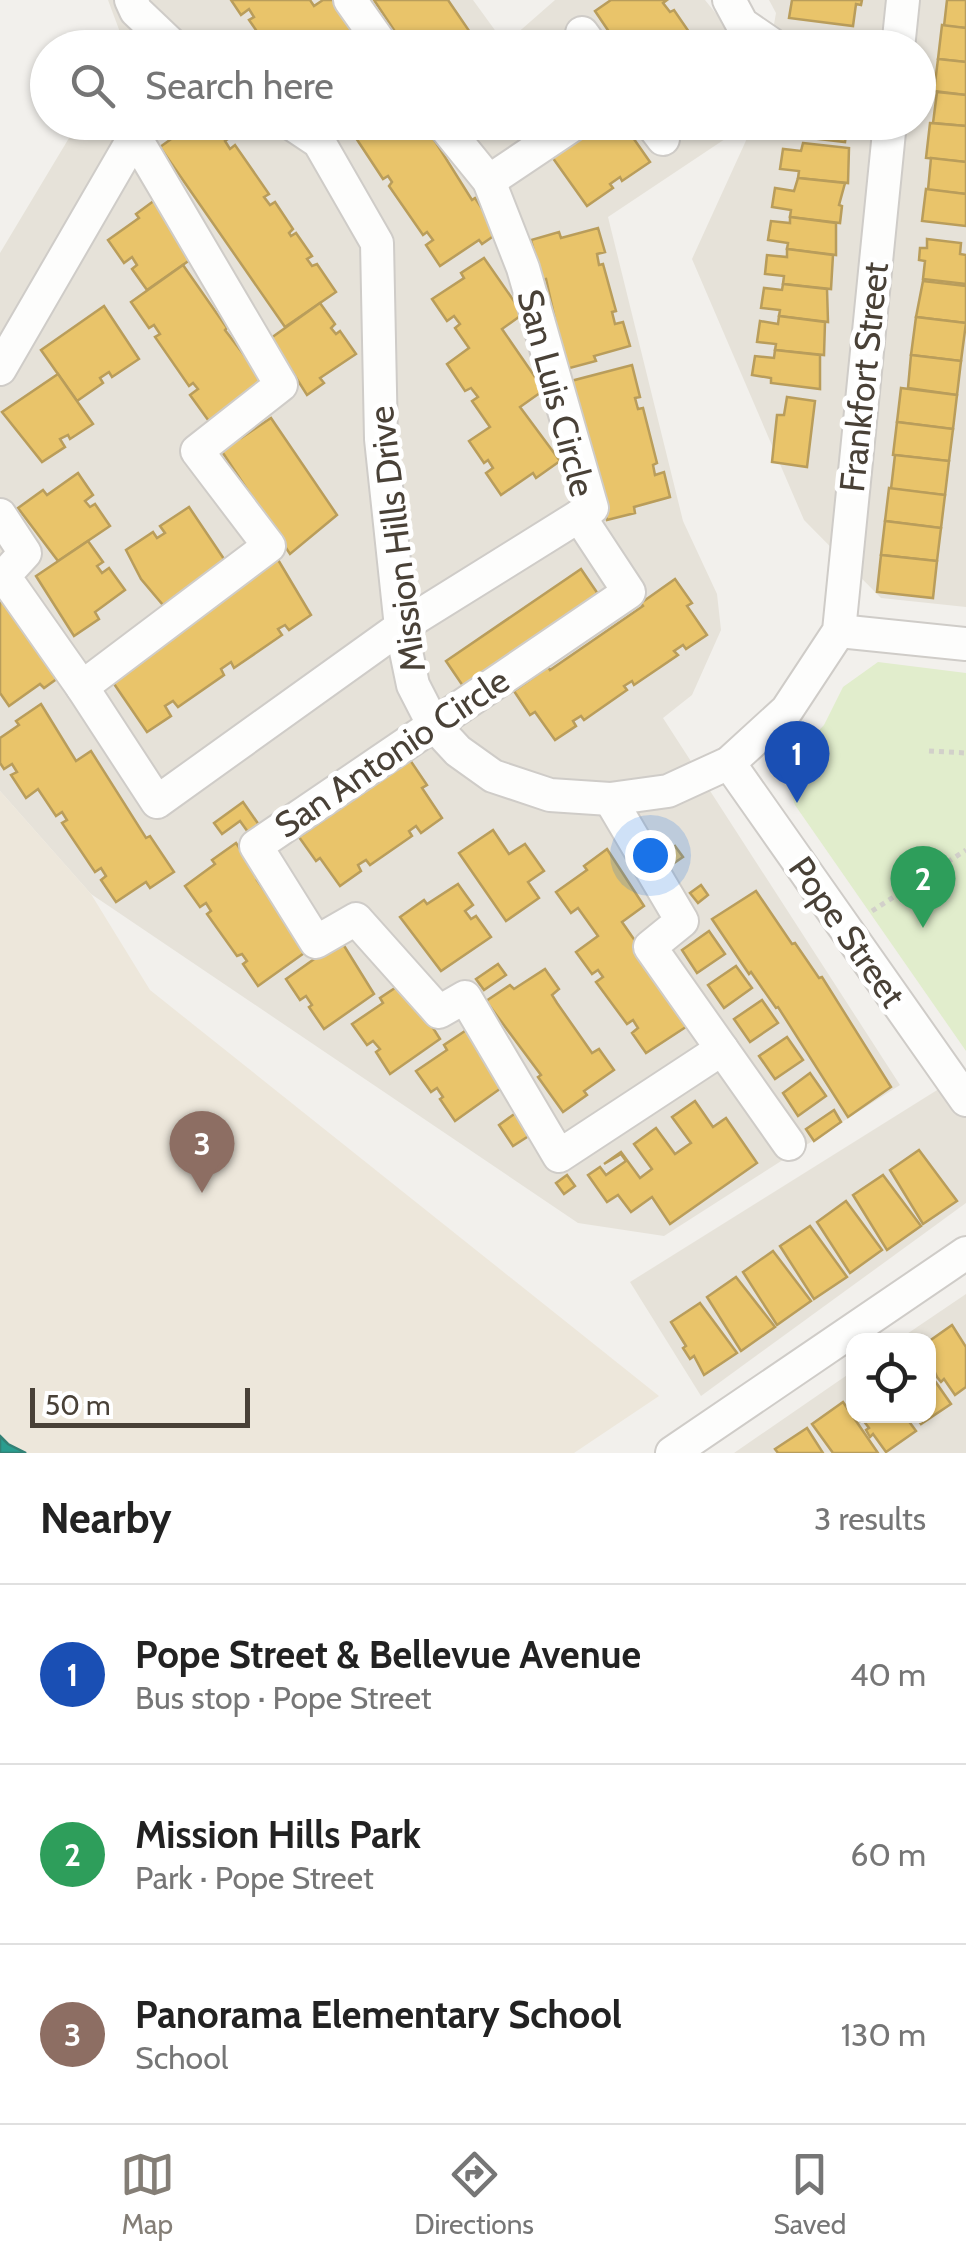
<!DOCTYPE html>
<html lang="en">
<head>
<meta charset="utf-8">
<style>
	:root { --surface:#fff; --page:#f2f2f2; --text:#222; --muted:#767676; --line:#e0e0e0; --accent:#847e76 }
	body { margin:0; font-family:Cabin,sans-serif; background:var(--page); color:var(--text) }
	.controls { position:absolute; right:30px; bottom:30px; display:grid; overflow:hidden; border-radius:20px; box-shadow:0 2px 8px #0004 }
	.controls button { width:90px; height:90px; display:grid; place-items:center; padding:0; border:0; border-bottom:2px solid var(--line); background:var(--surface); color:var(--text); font:50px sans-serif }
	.scale { position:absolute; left:30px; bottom:25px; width:220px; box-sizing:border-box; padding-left:10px; border:5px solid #494137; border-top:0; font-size:28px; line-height:35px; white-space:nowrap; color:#494137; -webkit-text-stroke:8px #fff; paint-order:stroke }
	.you { position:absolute; left:650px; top:855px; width:35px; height:35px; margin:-25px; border:8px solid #fff; border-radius:50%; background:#1a73e8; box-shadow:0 0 0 15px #1a73e833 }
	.badge { display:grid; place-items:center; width:65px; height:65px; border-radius:50%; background:var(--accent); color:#fff; font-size:32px; font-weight:700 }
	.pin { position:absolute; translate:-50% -82px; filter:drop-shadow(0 2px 5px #0008) }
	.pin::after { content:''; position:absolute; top:52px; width:35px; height:30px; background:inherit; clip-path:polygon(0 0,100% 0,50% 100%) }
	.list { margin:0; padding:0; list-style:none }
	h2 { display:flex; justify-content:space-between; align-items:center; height:130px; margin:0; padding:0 40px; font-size:42px }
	h2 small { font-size:32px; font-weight:400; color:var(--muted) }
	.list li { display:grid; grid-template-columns:65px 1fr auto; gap:30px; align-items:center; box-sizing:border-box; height:180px; padding:0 40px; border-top:2px solid var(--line) }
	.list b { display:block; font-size:38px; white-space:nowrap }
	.list p { margin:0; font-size:32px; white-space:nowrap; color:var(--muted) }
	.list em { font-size:32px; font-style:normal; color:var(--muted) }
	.icon { flex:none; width:55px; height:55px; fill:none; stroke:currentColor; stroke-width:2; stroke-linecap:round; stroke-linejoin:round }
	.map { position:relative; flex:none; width:966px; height:1453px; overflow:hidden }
	.search { position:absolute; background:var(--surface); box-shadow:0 2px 8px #0004; left:30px; right:30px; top:30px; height:110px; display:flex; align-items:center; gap:25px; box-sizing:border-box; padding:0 35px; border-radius:55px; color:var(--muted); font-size:38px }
	.sheet { height:670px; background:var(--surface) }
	nav { display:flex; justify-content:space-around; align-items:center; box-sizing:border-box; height:140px; border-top:2px solid var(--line); background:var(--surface); font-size:28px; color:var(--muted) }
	nav a { display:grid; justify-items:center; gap:5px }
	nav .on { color:var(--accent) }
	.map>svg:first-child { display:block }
	.residential { fill:#e6e2d9 }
	.education { fill:#ede7db }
	.green { fill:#e1edcc }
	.homes { fill:#e9c46a; stroke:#b99d5b; stroke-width:2.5 }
	.schools { fill:#2a9d8f; stroke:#338175; stroke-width:2.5 }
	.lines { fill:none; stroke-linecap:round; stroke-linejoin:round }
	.minor-casing { stroke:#cfccc8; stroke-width:36 }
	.path { stroke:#d2d0ca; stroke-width:5; stroke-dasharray:5 5; stroke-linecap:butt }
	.minor { stroke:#fdfdfc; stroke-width:32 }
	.labels { text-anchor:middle; stroke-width:10; stroke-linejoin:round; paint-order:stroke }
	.street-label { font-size:35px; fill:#494137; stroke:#fff }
</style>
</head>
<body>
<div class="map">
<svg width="966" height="1453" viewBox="0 0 966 1453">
	<rect width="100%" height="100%" fill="#f2f0ec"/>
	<g class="residential">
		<path d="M108 0H473L505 44 555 0H705L743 47H122L124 43Z"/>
		<path d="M769 0H966V607L881 598 804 520 692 259 754 123 918 122V48L770 47 776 13Z"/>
		<path d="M78 123H749L608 217 683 521 717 594 721 630 692 695 663 718 900 1085 664 1236 578 1223 91 894 0 791V253Z"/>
		<path d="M966 1072V1203L701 1396 630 1282Z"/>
		<path d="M966 1294V1453H734L853 1371 854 1416H928V1340H898Z"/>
	</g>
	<path class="education" d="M0 791 91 894 150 990 659 1396 574 1453H0Z"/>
	<path class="green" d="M878 662 966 673V1051L795 805 785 777 795 756 824 725 843 687Z"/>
	<g class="homes">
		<path d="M231 0H310L314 6 323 0H333L370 48H292L281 32 265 43 249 20 254 17 249 9 241 15Z"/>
		<path d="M374 0H448L474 38 469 41 474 48H406Z"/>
		<path d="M611 0H667L663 3 670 12 674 10 700 48H620L595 11Z"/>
		<path d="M792 0H862L861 5 856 4 853 26 789 18Z"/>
		<path d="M947 0H966V28L944 26Z"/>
		<path d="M942 25 966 28V62L938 59Z"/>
		<path d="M938 59 966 62V95L934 91Z"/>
		<path d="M937 92 966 95V126L933 123Z"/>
		<path d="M204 122H221L231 137 225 141 230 149 235 145 269 194 264 197 270 205 275 202 293 229 289 233 291 236 296 233 312 256 307 259 312 266 317 264 336 292 285 327 160 147 181 132 184 136Z"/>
		<path d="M352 122H423L472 200 475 198 498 233 482 244 479 240 440 266 426 245 433 240 427 232 423 235 389 186 392 182 388 176 383 179 350 129 354 126Z"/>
		<path d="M596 122H622L650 162 622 181 620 177 610 184 613 188 587 206 550 154Z"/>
		<path d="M673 122H703L683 137Z"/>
		<path d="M781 122H852L851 127H847L845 142 801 137 802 129 781 127Z"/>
		<path d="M930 123 966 126V162L926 158Z"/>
		<path d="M803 143 849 148 848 183 798 178 799 171 780 169 783 149 801 151Z"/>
		<path d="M931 158 966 162V194L928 190Z"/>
		<path d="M798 178 845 183 839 205 842 206 840 223 790 217 791 210 772 207 775 188 794 191Z"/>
		<path d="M926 189 966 194V226L922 221Z"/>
		<path d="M159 197 197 255 147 290 132 269 137 265 132 257 124 263 108 240 139 218 136 214Z"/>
		<path d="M790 217 836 223V255L787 249 788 243 768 240 771 221 790 223Z"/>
		<path d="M598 228 605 252 597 254 599 265 603 264 616 311 612 312 615 324 623 322 630 346 594 356 596 361 566 369 546 279 542 280 531 240 559 232 561 238Z"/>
		<path d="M927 239 961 243 960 254 966 255V284L923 279 925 261 919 260 920 248H927Z"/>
		<path d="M787 249 833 255 831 289 783 284 784 276 765 274 767 255 787 257Z"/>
		<path d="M484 258 523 314 502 329 544 390 520 407 560 461 536 478 533 473 501 495 486 473 493 468 488 460 484 463 469 441 490 427 472 401 478 397 471 388 465 391 447 364 469 348 455 328 460 324 454 316 447 321 432 299 464 278 461 273Z"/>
		<path d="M183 265 227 328 225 330 267 385 211 424 190 395 198 389 193 383 189 386 155 337 160 334 154 325 149 328 131 302Z"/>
		<path d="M923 281 966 286V323L916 317Z"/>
		<path d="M783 284 827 289 828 322 779 316 780 310 761 308 764 288 782 290Z"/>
		<path d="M320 303 335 324 331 328 336 334 340 331 356 354 320 378 324 383 307 395 271 338Z"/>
		<path d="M104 306 139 359 112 377 109 372 100 378 103 383 77 401 41 350Z"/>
		<path d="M779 316 825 322 824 355 775 350 776 344 757 342 760 321 778 324Z"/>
		<path d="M916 317 966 323 961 361 911 355Z"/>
		<path d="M775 350 820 355V389L771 383V378L752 375 755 356 774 358Z"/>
		<path d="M911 355 961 361 957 395 908 388Z"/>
		<path d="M632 365 640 397 635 398 638 409 643 408 657 463 653 465 655 475 664 472 670 497 634 507 635 513 607 520 571 381Z"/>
		<path d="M58 374 93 424 70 439 68 435 60 439 65 447 42 462 2 412Z"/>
		<path d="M901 388 957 395 953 429 897 422Z"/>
		<path d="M787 397 815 401 807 467 772 462 777 415H784Z"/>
		<path d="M271 418 337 515 290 554 219 447 238 434 241 438Z"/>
		<path d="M897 422 953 429 949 461 893 455Z"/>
		<path d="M895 455 949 461 945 495 891 489Z"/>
		<path d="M78 473 93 495 85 501 90 507 95 504 110 526 58 561 18 508 43 490 47 495Z"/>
		<path d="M889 488 945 495 941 528 885 521Z"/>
		<path d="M189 507 226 562 163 605 141 579 126 550 153 532 157 538 165 533 160 526Z"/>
		<path d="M885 521 941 528 937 561 881 555Z"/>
		<path d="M88 541 103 562 97 566 102 573 109 568 125 590 95 612 99 619 74 636 36 576Z"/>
		<path d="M881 555 937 561 933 598 877 592Z"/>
		<path d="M277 558 311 615 289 630 285 625 278 629 282 635 234 668 231 662 221 669 224 675 178 707 173 701 165 706 171 716 147 732 108 675Z"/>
		<path d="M581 569 598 594 463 686 446 661Z"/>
		<path d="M0 574 65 673 44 688 40 684 9 706 0 693Z"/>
		<path d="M675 579 692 603 687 606 707 635 686 649 683 645 674 651 678 655 634 685 632 681 624 686 627 690 584 720 581 716 573 721 576 726 555 740 535 712 530 715 514 691 548 667 550 670 643 606 641 603Z"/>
		<path d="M41 704 76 761 91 751 146 838 150 836 174 872 150 888 146 882 116 902 101 880 106 876 101 868 95 872 62 823 67 820 62 812 56 816 38 789 26 798 11 775 17 772 12 764 4 769 0 763V738L19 725 16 721Z"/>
		<path d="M410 760 427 785 422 788 442 818 421 833 416 826 409 831 412 836 370 865 366 860 358 865 361 871 340 886 320 858 316 861 299 837Z"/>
		<path d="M243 802 259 825 248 832 240 821 222 834 214 823Z"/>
		<path d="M493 830 509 854 525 844 544 871 528 882 539 898 506 921 459 853Z"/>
		<path d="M236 843 260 878 257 880 307 951 258 986 243 964 247 961 242 954 237 956 207 914 211 911 206 903 200 907 185 886 215 864 212 860Z"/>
		<path d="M675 846 683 857 661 872 654 861Z"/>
		<path d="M607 849 644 906 622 922 692 1023 646 1053 632 1033 638 1028 633 1020 627 1024 596 982 603 977 598 970 592 974 576 952 598 936 578 908 571 913 556 892 587 870 584 866Z"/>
		<path d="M458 884 473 905 465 911 471 919 476 916 491 937 441 971 400 917 424 900 427 904Z"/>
		<path d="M701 885 708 895 698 903 690 893Z"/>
		<path d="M756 891 792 944 795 943 819 978 822 977 891 1087 848 1117 778 1007 776 1008 751 972 749 974 712 919Z"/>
		<path d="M709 931 725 954 697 973 682 950Z"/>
		<path d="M338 936 374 994 324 1029 309 1007 312 1005 306 996 300 1000 286 979 317 957Z"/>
		<path d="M498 964 506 975 484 990 476 979Z"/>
		<path d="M736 966 752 988 724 1008 708 985Z"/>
		<path d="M545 969 559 989 552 995 557 1003 592 1053 599 1049 614 1070 584 1091 587 1095 563 1112 538 1077 541 1075 486 1001 510 985 514 989Z"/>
		<path d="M404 982 440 1039 390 1074 376 1052 380 1049 373 1041 367 1045 352 1024 383 1003 380 998Z"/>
		<path d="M762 1000 778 1023 750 1042 734 1019Z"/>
		<path d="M468 1029 504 1086 455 1121 440 1099 443 1097 437 1088 431 1092 416 1071 447 1050 444 1045Z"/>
		<path d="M787 1037 803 1060 775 1079 759 1056Z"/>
		<path d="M810 1073 826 1096 798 1116 783 1093Z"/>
		<path d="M695 1101 713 1127 726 1118 757 1163 670 1224 652 1197 631 1212 618 1195 607 1202 588 1175 600 1167 606 1175 626 1161 621 1154 604 1164 621 1152 640 1178 652 1169 634 1144 656 1128 675 1154 691 1143 672 1117Z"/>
		<path d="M520 1110 535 1132 513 1146 499 1125Z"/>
		<path d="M834 1110 841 1122 814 1141 806 1129Z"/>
		<path d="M919 1150 957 1201 923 1224 890 1170Z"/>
		<path d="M567 1175 575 1186 564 1194 556 1183Z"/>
		<path d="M883 1175 921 1226 887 1250 853 1195Z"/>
		<path d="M846 1201 882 1250 850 1273 817 1222Z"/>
		<path d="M810 1226 847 1277 814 1299 780 1246Z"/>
		<path d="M773 1251 811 1301 777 1325 743 1272Z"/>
		<path d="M736 1277 775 1327 741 1351 707 1297Z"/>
		<path d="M700 1303 737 1353 704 1375 694 1356 690 1359 683 1348 686 1346 671 1322Z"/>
		<path d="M952 1325 966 1347V1387L955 1395 944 1379 941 1382 937 1377 928 1357V1342Z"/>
		<path d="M928 1371 951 1404 921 1424 915 1416H928Z"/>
		<path d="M843 1402 878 1453H833L812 1424Z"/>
		<path d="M860 1416H905L916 1431 886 1452 873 1434 870 1437 866 1430 869 1428Z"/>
		<path d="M807 1428 823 1453H778L775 1449Z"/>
	</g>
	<path class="schools" d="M0 1436 8 1444 26 1453H0Z"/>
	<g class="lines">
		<g class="minor-casing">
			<g id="minor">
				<path d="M131 0 136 11 175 48"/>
				<path d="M350 0 384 48"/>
				<path d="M729 0 742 24 777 48"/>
				<path d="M582 33 593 48"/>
				<path d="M898 48 903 0"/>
				<path d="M289 122 319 142 377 243 381 439 401 627 413 685 433 724 458 751 493 776 550 795 610 799 668 791 729 763 787 710 839 631 890 122"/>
				<path d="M650 122 663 139"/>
				<path d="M489 181 577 122"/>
				<path d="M0 369 143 122"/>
				<path d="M0 515 25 553 4 576 82 687 157 802 401 627 592 508 523 268 489 181 441 122"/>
				<path d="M579 516 629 592 256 846 316 942 356 919 439 1012 465 997 559 1156 722 1049"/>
				<path d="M839 631 966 644"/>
				<path d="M82 687 269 546 197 451 281 385 135 137"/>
				<path d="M729 763 966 1100"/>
				<path d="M610 799 682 921 650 947 789 1144"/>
				<path d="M672 1453 966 1253"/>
			</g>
		</g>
		<g class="path">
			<path d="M929 751 966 753"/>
			<path d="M872 911 966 850"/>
		</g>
		<use href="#minor" class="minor"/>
	</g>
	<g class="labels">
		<g class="street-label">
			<text transform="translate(864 377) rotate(-84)" y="12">Frankfort Street</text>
			<text transform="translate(556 393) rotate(75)" y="12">San Luis Circle</text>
			<text transform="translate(397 539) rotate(-97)" y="12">Mission Hills Drive</text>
			<text transform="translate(392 753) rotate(-34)" y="12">San Antonio Circle</text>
			<text transform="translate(847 932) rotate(55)" y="12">Pope Street</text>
		</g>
	</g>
</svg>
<div class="controls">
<button><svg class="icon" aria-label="locate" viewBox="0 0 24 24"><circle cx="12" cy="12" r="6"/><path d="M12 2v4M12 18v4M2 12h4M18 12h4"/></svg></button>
</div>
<div class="scale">50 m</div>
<div class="you"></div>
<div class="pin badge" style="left:797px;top:803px;background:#1a4fb4">1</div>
<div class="pin badge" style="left:923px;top:928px;background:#2e9e5b">2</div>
<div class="pin badge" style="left:202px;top:1193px;background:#8d6e63">3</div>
<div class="search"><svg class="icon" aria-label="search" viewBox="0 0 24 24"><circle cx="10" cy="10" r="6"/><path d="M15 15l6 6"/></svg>Search here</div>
</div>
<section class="sheet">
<h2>Nearby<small>3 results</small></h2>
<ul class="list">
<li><span class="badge" style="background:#1a4fb4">1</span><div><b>Pope Street &amp; Bellevue Avenue</b><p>Bus stop · Pope Street</p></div><em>40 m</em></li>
<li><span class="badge" style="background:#2e9e5b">2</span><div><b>Mission Hills Park</b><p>Park · Pope Street</p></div><em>60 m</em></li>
<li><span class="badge" style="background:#8d6e63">3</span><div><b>Panorama Elementary School</b><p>School</p></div><em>130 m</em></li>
</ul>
</section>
<nav>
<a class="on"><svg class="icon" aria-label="map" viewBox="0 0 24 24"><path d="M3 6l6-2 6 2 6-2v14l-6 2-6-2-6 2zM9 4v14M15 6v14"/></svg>Map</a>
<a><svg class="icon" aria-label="directions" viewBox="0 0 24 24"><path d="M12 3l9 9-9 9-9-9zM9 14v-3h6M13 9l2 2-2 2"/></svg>Directions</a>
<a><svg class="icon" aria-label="saved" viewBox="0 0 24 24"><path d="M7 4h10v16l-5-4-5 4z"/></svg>Saved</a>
</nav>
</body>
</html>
